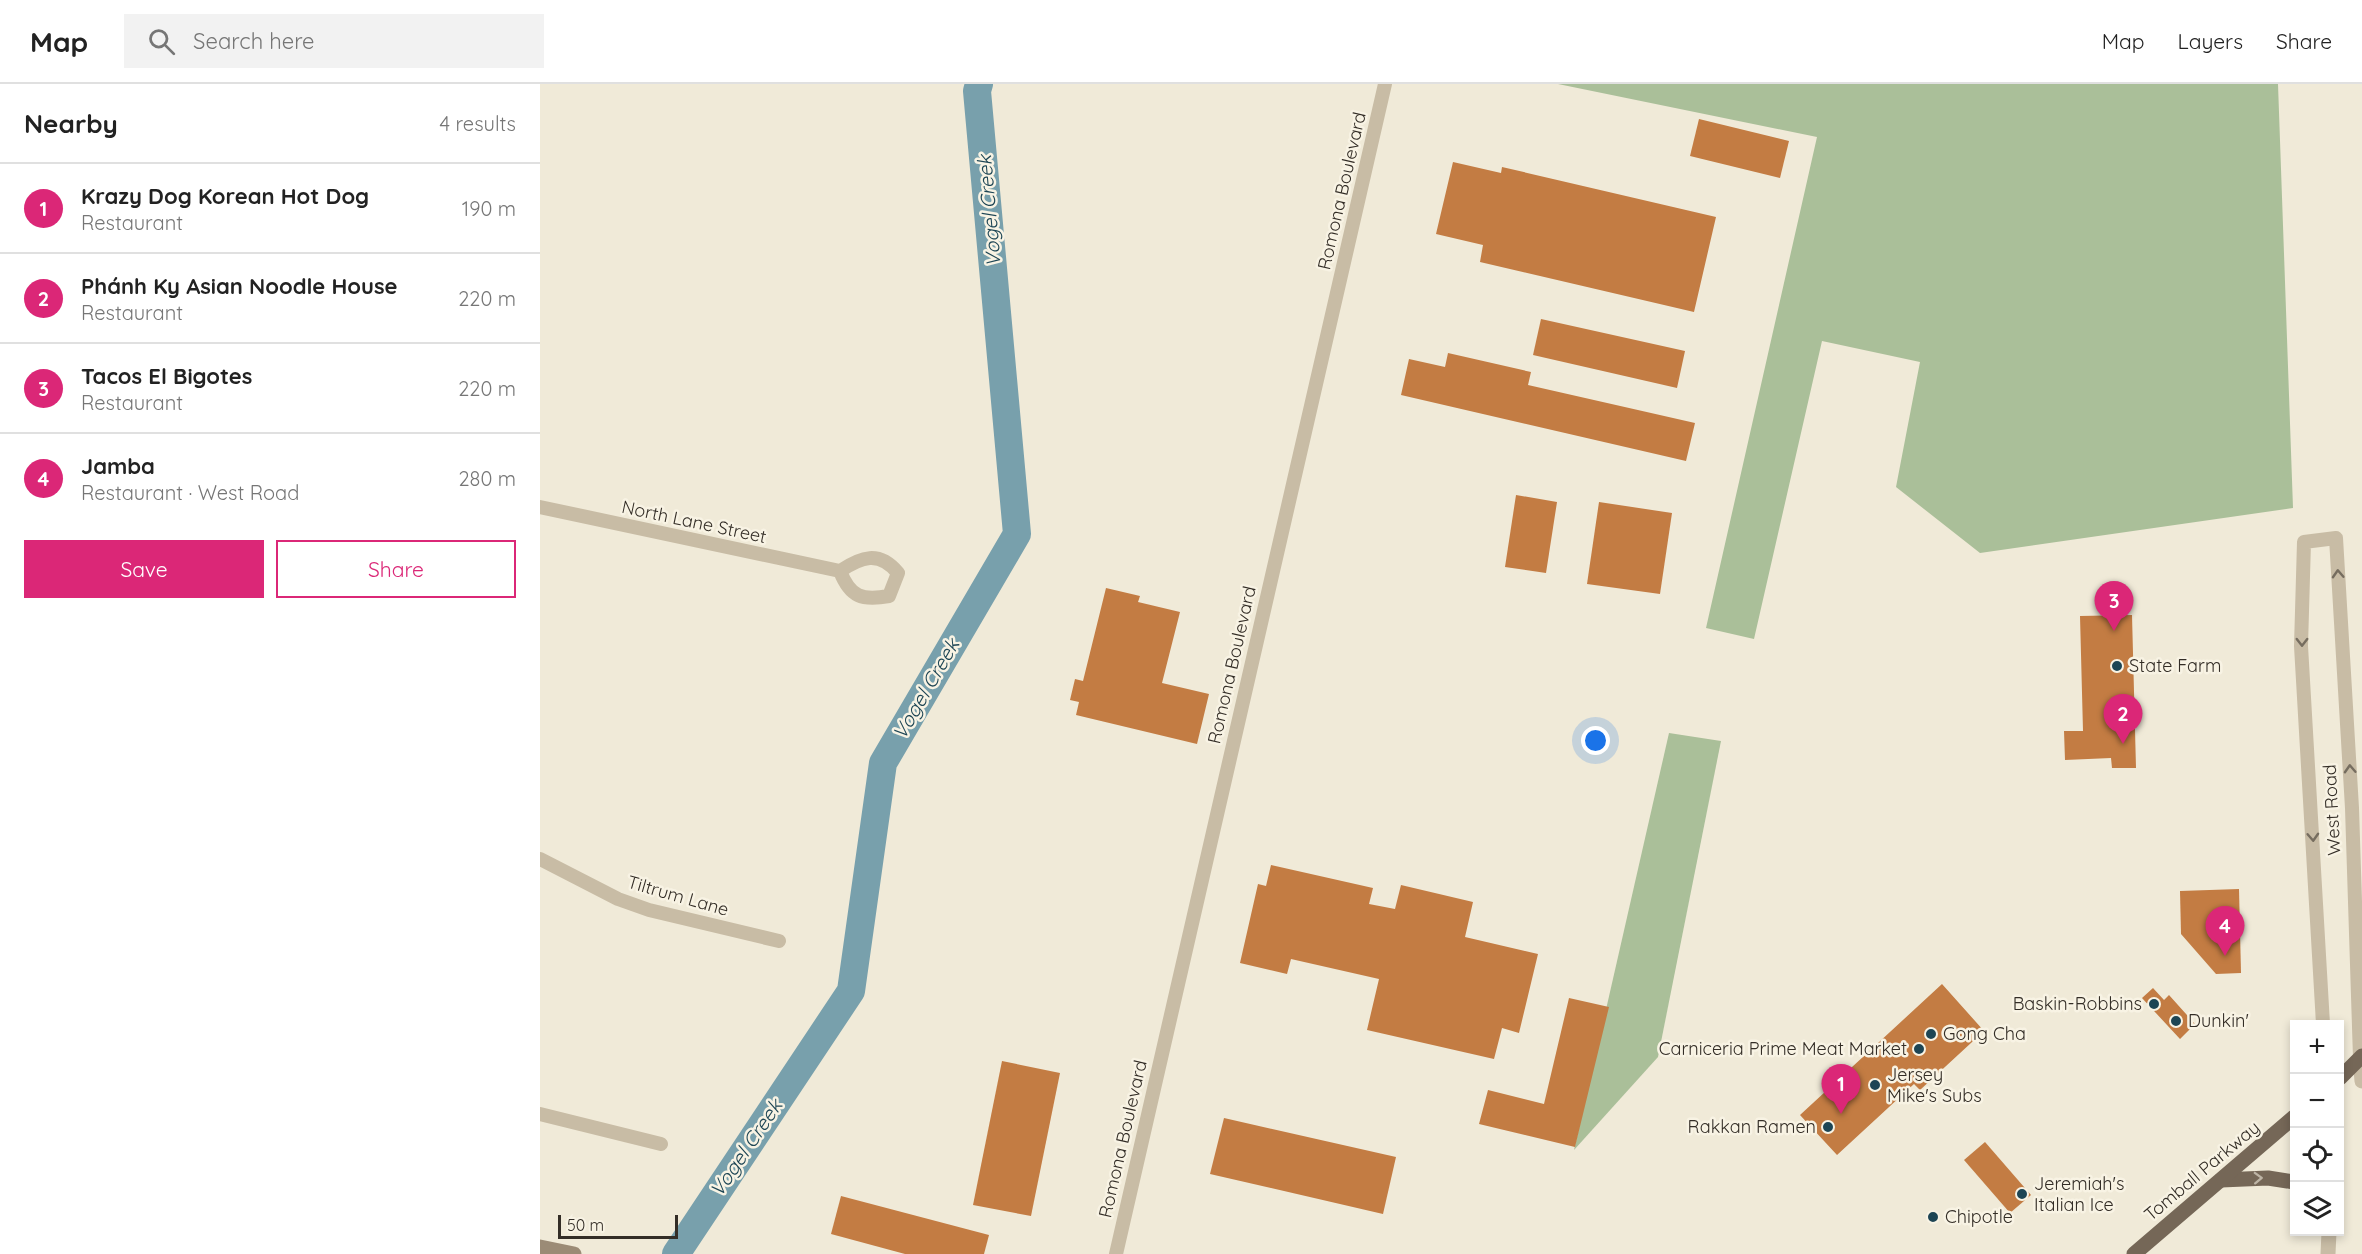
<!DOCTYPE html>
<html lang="en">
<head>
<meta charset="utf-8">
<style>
	:root { --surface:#fff; --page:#f2f2f2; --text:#222; --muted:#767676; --line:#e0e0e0; --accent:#db2777 }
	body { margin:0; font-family:Quicksand,sans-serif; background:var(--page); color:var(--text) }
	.controls { position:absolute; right:18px; bottom:18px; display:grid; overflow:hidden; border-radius:0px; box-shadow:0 3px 9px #0003 }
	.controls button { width:54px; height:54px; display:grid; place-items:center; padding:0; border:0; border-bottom:2px solid var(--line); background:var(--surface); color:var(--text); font:30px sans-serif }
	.scale { position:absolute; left:18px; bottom:15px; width:120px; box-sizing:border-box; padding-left:6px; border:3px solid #332d26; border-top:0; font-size:16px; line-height:21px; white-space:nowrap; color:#332d26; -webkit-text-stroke:4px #f8f3e4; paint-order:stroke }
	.you { position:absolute; left:1056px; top:657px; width:21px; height:21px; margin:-15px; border:4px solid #fff; border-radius:50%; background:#1a73e8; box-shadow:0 0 0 9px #1a73e833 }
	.badge { display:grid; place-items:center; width:39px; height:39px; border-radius:50%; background:var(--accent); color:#fff; font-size:20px; font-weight:700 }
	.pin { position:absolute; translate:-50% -50px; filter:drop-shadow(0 2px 3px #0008) }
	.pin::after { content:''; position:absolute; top:32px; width:21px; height:18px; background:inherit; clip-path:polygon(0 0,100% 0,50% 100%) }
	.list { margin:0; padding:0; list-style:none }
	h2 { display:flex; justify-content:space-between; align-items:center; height:78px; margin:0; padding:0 24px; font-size:26px }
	h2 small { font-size:20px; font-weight:400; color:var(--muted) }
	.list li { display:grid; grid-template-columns:39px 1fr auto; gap:18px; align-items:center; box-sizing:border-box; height:90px; padding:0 24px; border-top:2px solid var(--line) }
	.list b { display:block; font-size:22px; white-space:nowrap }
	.list p { margin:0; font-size:20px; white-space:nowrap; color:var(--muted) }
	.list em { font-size:20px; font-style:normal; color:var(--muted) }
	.actions { display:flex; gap:12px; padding:18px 24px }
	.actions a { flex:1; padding:14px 0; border:2px solid var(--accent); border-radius:0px; text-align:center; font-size:21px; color:var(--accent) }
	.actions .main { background:var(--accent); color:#fff }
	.icon { flex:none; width:33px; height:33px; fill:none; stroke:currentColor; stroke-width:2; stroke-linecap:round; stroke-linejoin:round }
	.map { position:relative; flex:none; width:1822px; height:1170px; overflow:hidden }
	header { display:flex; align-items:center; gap:36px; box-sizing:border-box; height:84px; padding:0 30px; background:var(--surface); border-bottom:2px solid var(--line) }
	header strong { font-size:28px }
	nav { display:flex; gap:33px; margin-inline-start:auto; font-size:21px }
	.search { width:420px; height:54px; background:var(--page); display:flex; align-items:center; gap:15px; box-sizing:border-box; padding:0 21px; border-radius:0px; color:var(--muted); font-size:22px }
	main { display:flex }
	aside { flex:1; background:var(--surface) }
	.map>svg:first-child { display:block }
	.green { fill:#aabf99 }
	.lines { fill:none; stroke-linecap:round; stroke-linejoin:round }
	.river { stroke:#78a0ac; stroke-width:28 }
	.building { fill:#c37c43 }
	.minor { stroke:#c8bca5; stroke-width:14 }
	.tertiary { stroke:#c8bca5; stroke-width:15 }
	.secondary { stroke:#9b8b76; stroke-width:15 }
	.primary { stroke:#756757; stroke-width:15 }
	.oneway { stroke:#766d5f }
	.oneway2 { stroke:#bdb4a5 }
	.poi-dot { fill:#1d4554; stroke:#f8f3e4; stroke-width:2 }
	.labels { text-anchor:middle; stroke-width:5; stroke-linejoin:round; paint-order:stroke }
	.street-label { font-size:18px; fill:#332d26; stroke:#f8f3e4 }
	.poi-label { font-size:18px; fill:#332d26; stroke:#f8f3e4; text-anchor:start }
	.water-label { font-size:20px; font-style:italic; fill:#1d4554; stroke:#f8f3e4 }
</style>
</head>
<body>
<header>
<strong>Map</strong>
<div class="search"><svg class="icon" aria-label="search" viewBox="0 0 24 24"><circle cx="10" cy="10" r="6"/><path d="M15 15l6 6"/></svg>Search here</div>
<nav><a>Map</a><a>Layers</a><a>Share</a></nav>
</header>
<main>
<aside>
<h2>Nearby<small>4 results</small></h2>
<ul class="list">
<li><span class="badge">1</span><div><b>Krazy Dog Korean Hot Dog</b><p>Restaurant</p></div><em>190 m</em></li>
<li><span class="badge">2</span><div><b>Phánh Ky Asian Noodle House</b><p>Restaurant</p></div><em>220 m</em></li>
<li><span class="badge">3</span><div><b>Tacos El Bigotes</b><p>Restaurant</p></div><em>220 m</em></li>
<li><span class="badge">4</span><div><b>Jamba</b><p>Restaurant · West Road</p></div><em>280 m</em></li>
</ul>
<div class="actions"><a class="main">Save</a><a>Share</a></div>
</aside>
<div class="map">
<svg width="1822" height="1170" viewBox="0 0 1822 1170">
	<rect width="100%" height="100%" fill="#f0ead8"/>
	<g class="green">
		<path d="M1018 0H1738L1753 424 1440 469 1356 403 1380 278 1282 257 1214 555 1166 544 1277 53Z"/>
		<path d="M1129 649 1181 657 1118 973 1034 1066Z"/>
	</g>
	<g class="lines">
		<path class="river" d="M136 1170 311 907 343 679 477 450 437 7 439 0"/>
	</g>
	<g class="building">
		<path d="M1159 35 1249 57 1240 94 1150 72Z"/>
		<path d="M913 78 961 89 962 83 1176 133 1154 228 940 178 943 161 896 150Z"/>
		<path d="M1001 235 1145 267 1137 304 993 271Z"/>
		<path d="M908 269 991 288 988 301 1155 339 1146 377 861 311 869 275 905 283Z"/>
		<path d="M976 411 1017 418 1006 489 965 483Z"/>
		<path d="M1059 418 1132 429 1120 510 1047 500Z"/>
		<path d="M566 504 600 512 598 518 640 528 622 599 669 610 657 660 536 631 539 618 530 616 535 595 543 597Z"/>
		<path d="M1592 531 1596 684H1572L1571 674 1525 676 1524 647H1543L1540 532Z"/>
		<path d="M731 781 833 804 829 820 855 825 861 801 933 818 925 853 998 870 979 949 962 944 954 975 827 946 839 895 751 875 747 890 700 879 718 800 726 802Z"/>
		<path d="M1699 805 1701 889 1676 890 1641 850 1640 807Z"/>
		<path d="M1402 900 1444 947 1380 1006 1374 1000 1297 1071 1260 1031Z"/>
		<path d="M1613 904 1624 916 1629 911 1655 940 1640 955 1602 914Z"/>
		<path d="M1029 914 1069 923 1035 1063 939 1040 948 1006 1004 1020Z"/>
		<path d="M462 977 520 989 491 1132 433 1121Z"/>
		<path d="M684 1034 856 1073 843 1130 670 1090Z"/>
		<path d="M1445 1058 1491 1111 1470 1129 1424 1076Z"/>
		<path d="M301 1112 449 1151 444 1170H365L291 1150Z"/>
	</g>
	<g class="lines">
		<g class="minor">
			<path d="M0 423 300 487C321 473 339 466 358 489L349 512C322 517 310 513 300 487"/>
			<path d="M0 775 78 815 109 826 239 857"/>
			<path d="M1783 940 1761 562 1764 458 1796 454 1812 724 1820 974"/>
			<path d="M0 1030 121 1060"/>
			<path d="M576 1170 845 0"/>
		</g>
		<g class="tertiary">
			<path d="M1820 974 1822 997"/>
			<path d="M1788 1170 1789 1148"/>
		</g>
		<path class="secondary" d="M0 1163 34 1170"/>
		<g class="primary">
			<path d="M1800 994 1822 972"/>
			<path d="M1681 1096 1728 1094 1754 1098"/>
			<path d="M1594 1170 1754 1033"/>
		</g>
	</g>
	<defs><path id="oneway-chevron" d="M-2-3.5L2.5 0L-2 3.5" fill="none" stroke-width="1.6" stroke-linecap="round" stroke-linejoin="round" transform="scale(1.5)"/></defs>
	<g class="oneway">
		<use href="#oneway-chevron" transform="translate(1798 490) rotate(-93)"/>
		<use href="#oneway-chevron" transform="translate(1762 558) rotate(90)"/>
		<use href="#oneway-chevron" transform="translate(1810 685) rotate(-93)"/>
		<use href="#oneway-chevron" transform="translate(1773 753) rotate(87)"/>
	</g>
	<use class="oneway2" href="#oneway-chevron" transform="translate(1718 1094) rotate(-2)"/>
	<g class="poi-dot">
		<circle cx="1577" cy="582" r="6"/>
		<circle cx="1614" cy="920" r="6"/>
		<circle cx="1636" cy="937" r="6"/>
		<circle cx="1391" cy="950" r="6"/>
		<circle cx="1379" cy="965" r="6"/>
		<circle cx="1335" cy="1001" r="6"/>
		<circle cx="1288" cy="1043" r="6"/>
		<circle cx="1482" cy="1110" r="6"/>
		<circle cx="1393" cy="1133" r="6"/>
	</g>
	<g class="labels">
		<g class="street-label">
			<text transform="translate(802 107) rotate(-77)" y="6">Romona Boulevard</text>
			<text transform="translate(154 438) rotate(12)" y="6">North Lane Street</text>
			<text transform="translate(692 581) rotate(-77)" y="6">Romona Boulevard</text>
			<text transform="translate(1792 726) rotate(-93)" y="6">West Road</text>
			<text transform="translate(138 812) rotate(16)" y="6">Tiltrum Lane</text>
			<text transform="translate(583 1055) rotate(-77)" y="6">Romona Boulevard</text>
			<text transform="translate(1662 1087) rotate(-40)" y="6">Tomball Parkway</text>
		</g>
		<g class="poi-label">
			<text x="1589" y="588">State Farm</text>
			<text x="1602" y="926" text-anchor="end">Baskin-Robbins</text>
			<text x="1648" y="943">Dunkin'</text>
			<text x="1403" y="956">Gong Cha</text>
			<text x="1367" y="971" text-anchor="end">Carniceria Prime Meat Market</text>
			<text x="1347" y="997">Jersey<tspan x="1347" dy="21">Mike's Subs</tspan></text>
			<text x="1276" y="1049" text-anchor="end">Rakkan Ramen</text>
			<text x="1494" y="1106">Jeremiah's<tspan x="1494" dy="21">Italian Ice</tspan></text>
			<text x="1405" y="1139">Chipotle</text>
		</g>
		<g class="water-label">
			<text transform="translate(449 127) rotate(-95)" y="7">Vogel Creek</text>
			<text transform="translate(386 605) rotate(-60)" y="7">Vogel Creek</text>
			<text transform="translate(206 1064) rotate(-56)" y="7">Vogel Creek</text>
		</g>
	</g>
</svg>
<div class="controls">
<button>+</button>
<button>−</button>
<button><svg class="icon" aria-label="locate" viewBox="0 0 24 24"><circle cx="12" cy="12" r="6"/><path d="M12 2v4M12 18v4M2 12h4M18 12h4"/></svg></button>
<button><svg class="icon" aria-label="layers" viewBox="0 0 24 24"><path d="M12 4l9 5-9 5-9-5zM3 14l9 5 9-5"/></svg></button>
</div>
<div class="scale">50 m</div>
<div class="you"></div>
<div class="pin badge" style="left:1301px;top:1030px">1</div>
<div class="pin badge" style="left:1583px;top:660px">2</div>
<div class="pin badge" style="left:1574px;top:547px">3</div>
<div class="pin badge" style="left:1685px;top:872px">4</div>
</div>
</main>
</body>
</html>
